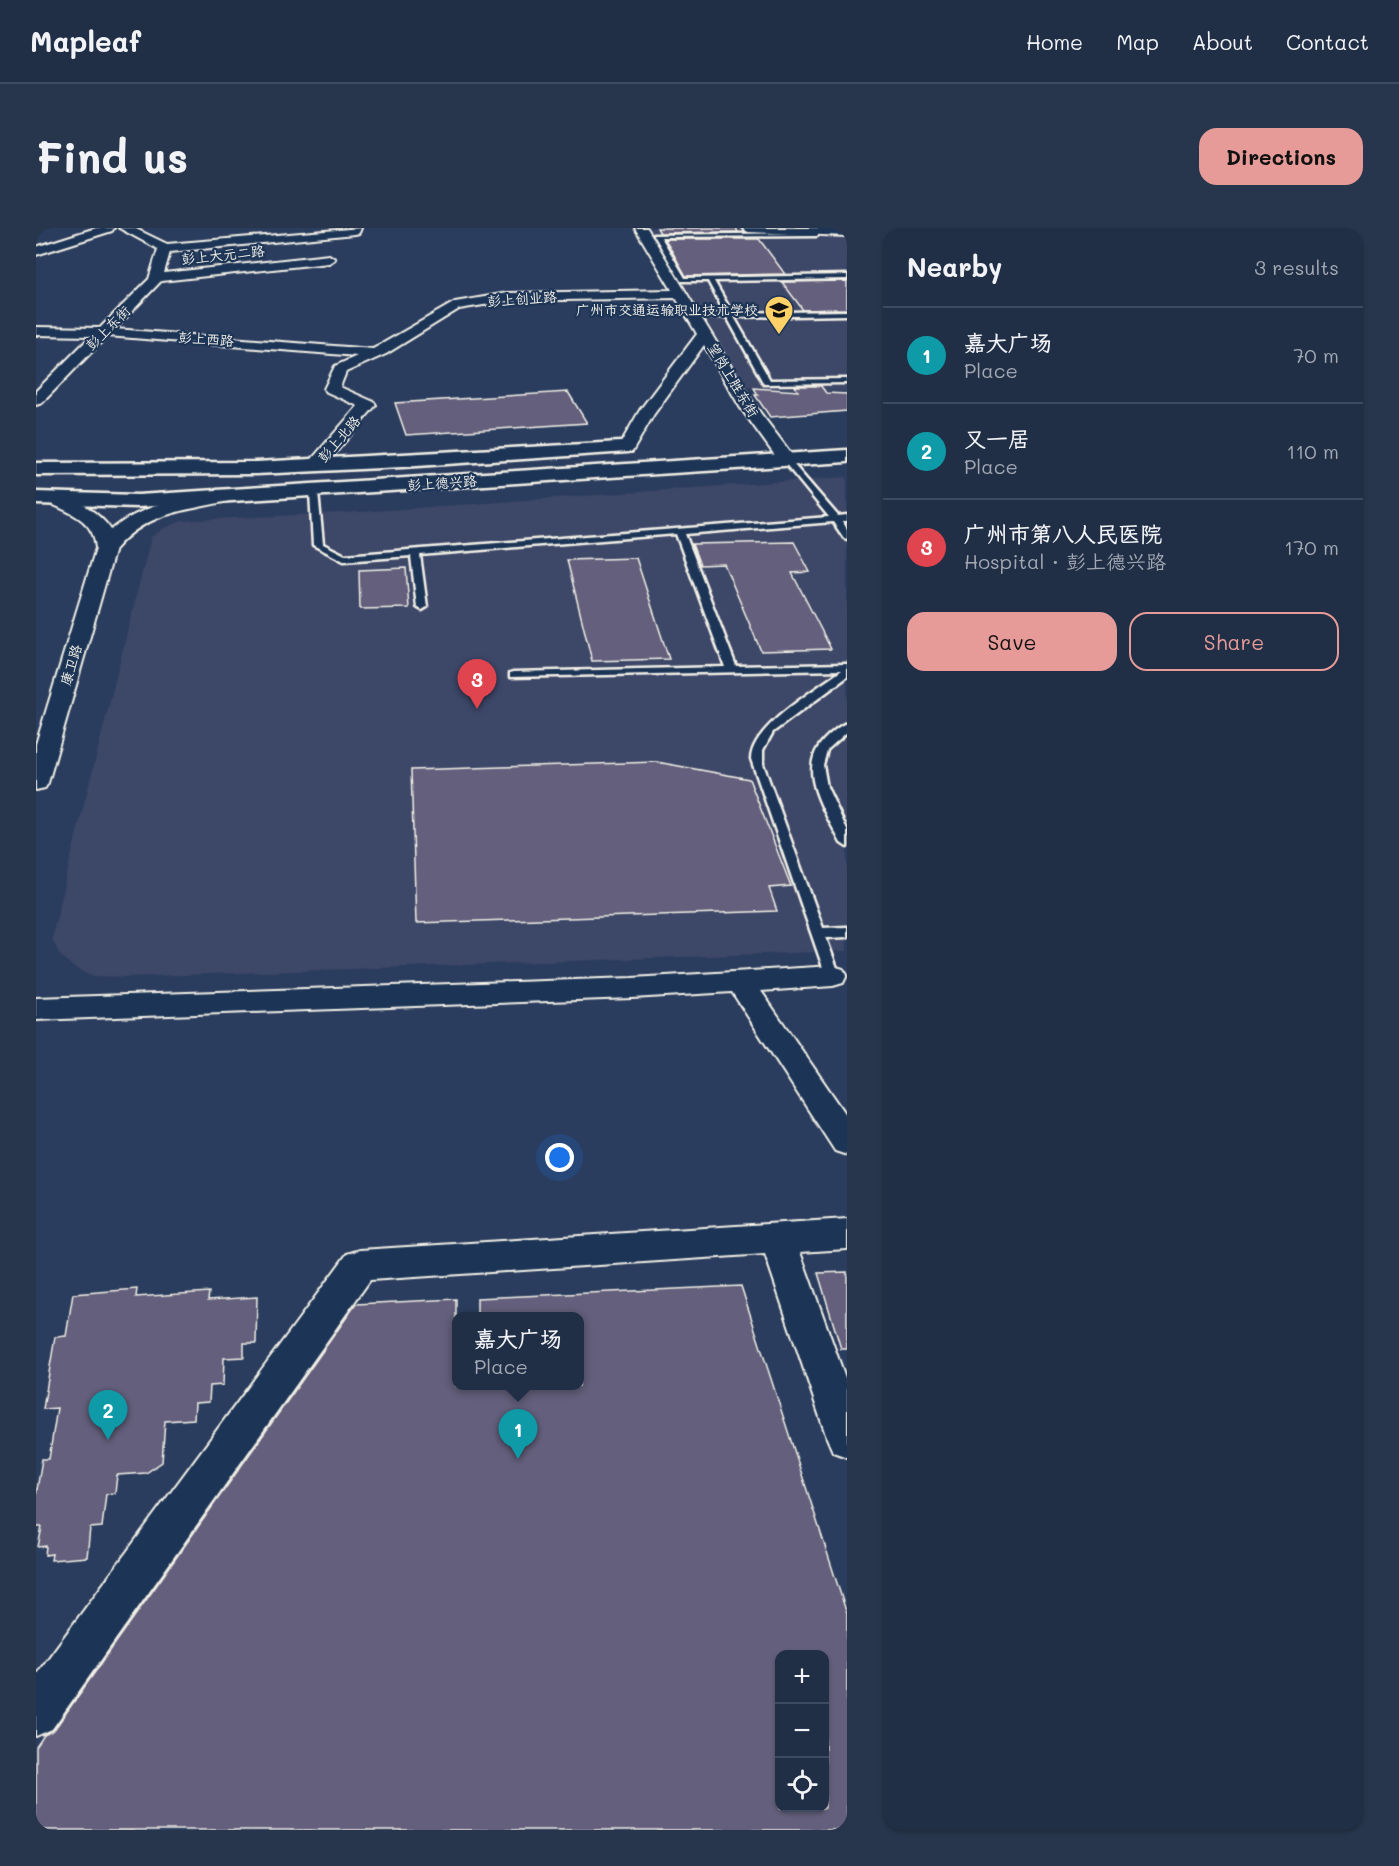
<!DOCTYPE html>
<html lang="en">
<head>
<meta charset="utf-8">
<style>
	:root { --surface:#202e46; --page:#28364d; --text:#f1f3f6; --muted:#a2a8b3; --line:#3d4a5f; --accent:#e69b98 }
	body { margin:0; font-family:Mali,"LXGW WenKai TC",sans-serif; background:var(--page); color:var(--text) }
	.controls { position:absolute; right:18px; bottom:18px; display:grid; overflow:hidden; border-radius:12px; box-shadow:0 2px 4px #0004 }
	.controls button { width:54px; height:54px; display:grid; place-items:center; padding:0; border:0; border-bottom:2px solid var(--line); background:var(--surface); color:var(--text); font:30px sans-serif }
	.you { position:absolute; left:524px; top:930px; width:21px; height:21px; margin:-15px; border:4px solid #fff; border-radius:50%; background:#1a73e8; box-shadow:0 0 0 9px #1a73e833 }
	.badge { display:grid; place-items:center; width:39px; height:39px; border-radius:50%; background:var(--accent); color:#fff; font-size:20px; font-weight:700 }
	.pin { position:absolute; translate:-50% -50px; filter:drop-shadow(0 2px 3px #0008) }
	.pin::after { content:''; position:absolute; top:32px; width:21px; height:18px; background:inherit; clip-path:polygon(0 0,100% 0,50% 100%) }
	.popup { position:absolute; left:416px; top:1084px; width:132px; height:78px; box-sizing:border-box; display:grid; place-content:center; border-radius:12px; background:var(--surface); filter:drop-shadow(0 2px 4px #0005); font-size:20px; white-space:nowrap; color:var(--muted) }
	.popup b { font-size:22px; color:var(--text) }
	.popup::after { content:''; position:absolute; left:50%; top:100%; margin-left:-12px; border:12px solid transparent; border-top-color:var(--surface) }
	.list { margin:0; padding:0; list-style:none }
	h2 { display:flex; justify-content:space-between; align-items:center; height:78px; margin:0; padding:0 24px; font-size:26px }
	h2 small { font-size:20px; font-weight:400; color:var(--muted) }
	.list li { display:grid; grid-template-columns:39px 1fr auto; gap:18px; align-items:center; box-sizing:border-box; height:96px; padding:0 24px; border-top:2px solid var(--line) }
	.list b { display:block; font-size:22px; white-space:nowrap }
	.list p { margin:0; font-size:20px; white-space:nowrap; color:var(--muted) }
	.list em { font-size:20px; font-style:normal; color:var(--muted) }
	.actions { display:flex; gap:12px; padding:18px 24px }
	.actions a { flex:1; padding:14px 0; border:2px solid var(--accent); border-radius:18px; text-align:center; font-size:21px; color:var(--accent) }
	.actions .main { background:var(--accent); color:#111 }
	.icon { flex:none; width:33px; height:33px; fill:none; stroke:currentColor; stroke-width:2; stroke-linecap:round; stroke-linejoin:round }
	.map { position:relative; flex:none; width:811px; height:1602px; overflow:hidden; border-radius:18px }
	header { display:flex; align-items:center; gap:36px; box-sizing:border-box; height:84px; padding:0 30px; background:var(--surface); border-bottom:2px solid var(--line) }
	header strong { font-size:28px }
	nav { display:flex; gap:33px; margin-inline-start:auto; font-size:21px }
	.intro { display:flex; align-items:center; justify-content:space-between; box-sizing:border-box; height:144px; padding:0 36px }
	h1 { margin:0; font-size:42px }
	.button { padding:15px 27px; border-radius:18px; background:var(--accent); color:#111; font-size:21px; font-weight:700 }
	main { display:flex; gap:36px; padding:0 36px }
	aside { flex:1; background:var(--surface); border-radius:18px; box-shadow:0 2px 4px #0004 }
	.map>svg:first-child { display:block }
	.built { fill:#3c4767 }
	.building { fill:#635f7b; stroke:#f4f1e8; stroke-width:1.5; fill-rule:evenodd }
	.lines { fill:none; stroke-linecap:round; stroke-linejoin:round }
	.lane-casing { stroke:#f4f1e8; stroke-width:5 }
	.street-casing { stroke:#f4f1e8; stroke-width:4 }
	.secondary-casing { stroke:#f4f1e8; stroke-width:5 }
	.lane { fill:#1d3557; fill-rule:evenodd }
	.street { fill:#1d3557; fill-rule:evenodd }
	.secondary { fill:#1d3557; fill-rule:evenodd }
	.labels { text-anchor:middle; stroke-width:4.5; stroke-linejoin:round; paint-order:stroke }
	.far-street-label { font-size:14px; fill:#f4f1e8; stroke:#1d3557 }
	.far-poi-label { font-size:14px; fill:#f4f1e8; stroke:#1d3557; text-anchor:end }
</style>
</head>
<body>
<header>
<strong>Mapleaf</strong>
<nav><a>Home</a><a>Map</a><a>About</a><a>Contact</a></nav>
</header>
<div class="intro"><h1>Find us</h1><a class="button">Directions</a></div>
<main>
<div class="map">
<svg width="811" height="1602" viewBox="0 0 811 1602">
	<rect width="100%" height="100%" fill="#2b3d5e"/>
	<filter id="ink" filterUnits="userSpaceOnUse"><feTurbulence type="fractalNoise" baseFrequency=".0167" numOctaves="2"/><feDisplacementMap in="SourceGraphic" scale="12" xChannelSelector="R" yChannelSelector="G"/><feConvolveMatrix kernelMatrix="1 2 1 2 8 2 1 2 1" color-interpolation-filters="sRGB"/></filter>
	<g filter="url(#ink)">
		<g class="built">
			<path d="M612 0H702L811 6V164L706 159Z"/>
			<path d="M811 249V723L91 749 55 748 37 739 23 726 16 710 29 653 115 309 128 300 146 293 178 291 324 284Z"/>
		</g>
		<g class="building">
			<path d="M621 0H700L702 4 624 5Z"/>
			<path d="M629 11H723L749 46 650 48Z"/>
			<path d="M811 53V81L767 82 746 54Z"/>
			<path d="M759 158H785L790 165 811 166V183L734 189 719 167H722L718 160 762 163Z"/>
			<path d="M532 164 551 195 370 207 359 175Z"/>
			<path d="M758 314 774 344 756 345 795 421 725 423 688 336 664 337 656 316Z"/>
			<path d="M600 330 633 431 556 433 531 332Z"/>
			<path d="M370 340 373 380 324 381 323 342Z"/>
			<path d="M621 534 713 551 755 658 733 660 741 683 380 695 375 542Z"/>
			<path d="M811 1044V1121H805L782 1045Z"/>
			<path d="M705 1058 811 1386V1602H0V1519L8 1507 18 1502 320 1076 420 1071V1158H543V1089H441V1070ZM744 1426H789V1580H744Z"/>
			<path d="M101 1061 100 1069 173 1064 172 1072 221 1069 220 1115H208V1129L188 1130 187 1157 174 1158 173 1174 159 1175 158 1191 129 1193 126 1234 110 1245 81 1247 79 1265 70 1266 66 1299 54 1300 51 1329 15 1332 16 1326 9 1327 10 1318 2 1319 6 1299H0V1268L6 1231H13L21 1180 7 1181 19 1109 30 1108 37 1066Z"/>
		</g>
		<g class="lines">
			<g class="lane-casing">
				<g id="lane">
					<path d="M783 5 781 8 625 9 649 50 811 47V51L678 53 696 85 811 83V87L698 89 734 152 811 151V155L728 156 691 89H656L658 86 689 85 672 53H645L618 7Z"/>
					<path d="M751 229 802 288 811 287V293H806L811 301V311L808 310 797 294 649 306 700 438 811 436V449L737 504 727 522V536L787 700 811 699V709L790 710 804 748 797 753 790 748 715 531C716 498 780 462 806 442L474 449V445L478 444 689 439 640 306 384 327 391 379 386 382 381 379 375 328 308 333 277 317 274 264 278 261 282 264 287 316 309 327 793 289 748 234V230Z"/>
					<path d="M811 495V504L791 522 787 537 791 559 811 602V619L805 615C788 581 757 539 792 508 798 503 804 497 811 495Z"/>
				</g>
			</g>
			<g class="street-casing">
				<g id="street">
					<path d="M60 0H78L76 3 0 27V19Z"/>
					<path d="M83 0H98L131 16 325 0 323 5 319 6 134 24 128 45 293 27 299 31 293 35 125 53 79 101 337 121 419 74 472 65 636 62 599 0H611L719 178 760 232 757 236H745L704 179 668 117 618 186 596 224H584L582 220 604 182 661 106 640 70 472 73 423 81 350 126 310 144 304 159 338 174 340 177 284 243H272L269 239 322 178 291 164 288 161 299 138 321 128 71 108 6 175 0 177V163L55 108 0 107V99L64 100 113 51 122 21Z"/>
					<path d="M706 0H811V8L712 4Z"/>
					<path d="M186 264 192 265 195 269 192 273C149 283 110 284 79 321L12 555 9 560 0 562V516L60 320C58 292 35 285 13 275L10 271 13 267C32 262 65 286 75 302 107 276 146 270 186 264Z"/>
					<path d="M797 738 807 741 811 747 807 755 797 758 725 763 811 888V927L799 923 696 764 596 770 0 792V770L596 750Z"/>
					<path d="M811 991V1021L764 1024 811 1155V1229L797 1224 791 1210 729 1026 334 1052 16 1501 0 1508V1447L311 1026 324 1022Z"/>
				</g>
			</g>
			<g class="secondary-casing">
				<g id="secondary">
					<path d="M585 214 592 216 594 220 592 224 366 239 220 246 0 247V235L220 234Z"/>
					<path d="M811 222V234L102 279 0 276V264L102 267Z"/>
				</g>
			</g>
			<use href="#lane" class="lane"/>
			<use href="#street" class="street"/>
			<use href="#secondary" class="secondary"/>
		</g>
	</g>
	<defs>
		<g id="school-pin" transform="scale(1.5)"><path d="M0 17L-7.5 6A9.5 9.5 0 1 1 7.5 6Z" fill="#ffd166" stroke="#1d3557"/><path d="M0-5L7-2L0 1L-7-2ZM-4 1L0 2.5L4 1V4Q0 6-4 4Z" fill="#111"/></g>
	</defs>
	<g fill-rule="evenodd">
		<use href="#school-pin" x="743" y="82"/>
	</g>
	<g class="labels">
		<g class="far-street-label">
			<text transform="translate(187 27) rotate(-6)" y="5">彭上大元二路</text>
			<text transform="translate(486 71) rotate(-4)" y="5">彭上创业路</text>
			<text transform="translate(72 100) rotate(-45)" y="5">彭上东街</text>
			<text transform="translate(170 111) rotate(4)" y="5">彭上西路</text>
			<text transform="translate(697 152) rotate(59)" y="5">望岗上胜东街</text>
			<text transform="translate(303 211) rotate(-49)" y="5">彭上北路</text>
			<text transform="translate(406 255) rotate(-4)" y="5">彭上德兴路</text>
			<text transform="translate(35 437) rotate(-73)" y="5">康卫路</text>
		</g>
		<g class="far-poi-label">
			<text x="722" y="87">广州市交通运输职业技术学校</text>
		</g>
	</g>
</svg>
<div class="controls">
<button>+</button>
<button>−</button>
<button><svg class="icon" aria-label="locate" viewBox="0 0 24 24"><circle cx="12" cy="12" r="6"/><path d="M12 2v4M12 18v4M2 12h4M18 12h4"/></svg></button>
</div>
<div class="you"></div>
<div class="pin badge" style="left:482px;top:1231px;background:#0f9aa8">1</div>
<div class="popup"><b>嘉大广场</b>Place</div>
<div class="pin badge" style="left:72px;top:1212px;background:#0f9aa8">2</div>
<div class="pin badge" style="left:441px;top:481px;background:#e0444e">3</div>
</div>
<aside>
<h2>Nearby<small>3 results</small></h2>
<ul class="list">
<li><span class="badge" style="background:#0f9aa8">1</span><div><b>嘉大广场</b><p>Place</p></div><em>70 m</em></li>
<li><span class="badge" style="background:#0f9aa8">2</span><div><b>又一居</b><p>Place</p></div><em>110 m</em></li>
<li><span class="badge" style="background:#e0444e">3</span><div><b>广州市第八人民医院</b><p>Hospital · 彭上德兴路</p></div><em>170 m</em></li>
</ul>
<div class="actions"><a class="main">Save</a><a>Share</a></div>
</aside>
</main>
</body>
</html>
